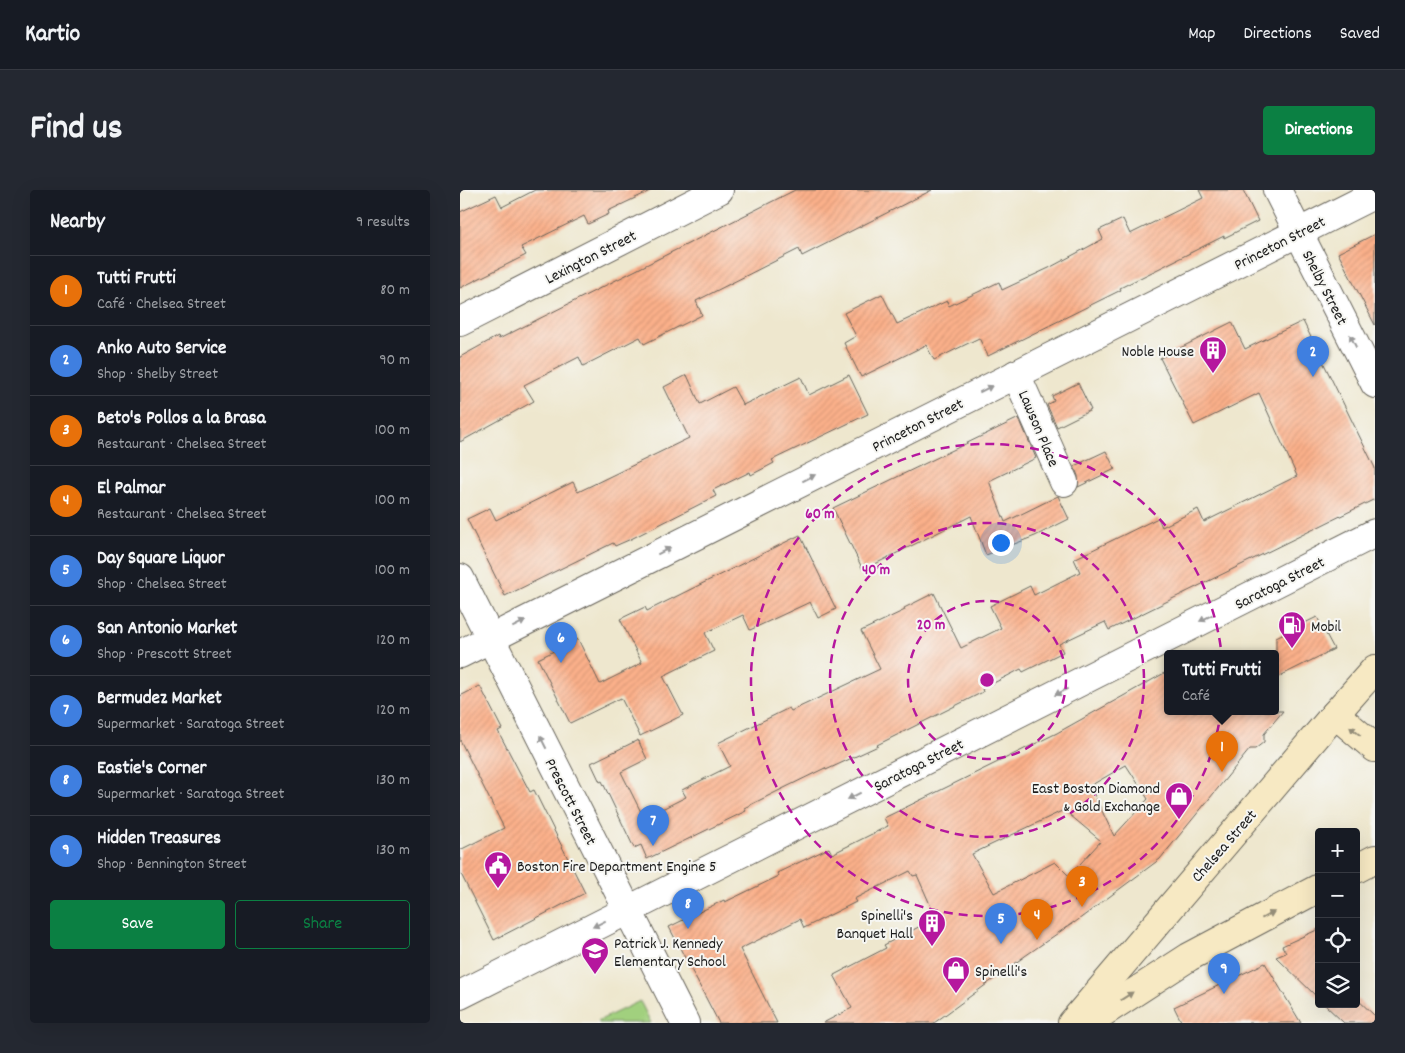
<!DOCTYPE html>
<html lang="en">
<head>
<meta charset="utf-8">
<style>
	:root { --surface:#171b24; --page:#242831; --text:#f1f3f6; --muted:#9ea1a6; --line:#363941; --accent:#0b8043 }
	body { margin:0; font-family:Dekko,sans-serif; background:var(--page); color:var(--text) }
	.controls { position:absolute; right:15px; bottom:15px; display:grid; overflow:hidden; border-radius:5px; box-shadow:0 5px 20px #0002 }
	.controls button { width:45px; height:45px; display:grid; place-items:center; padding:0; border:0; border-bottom:1px solid var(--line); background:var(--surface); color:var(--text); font:25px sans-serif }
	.you { position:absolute; left:540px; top:352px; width:18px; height:18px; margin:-12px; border:4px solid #fff; border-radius:50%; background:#1a73e8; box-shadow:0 0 0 8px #1a73e833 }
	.badge { display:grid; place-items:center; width:32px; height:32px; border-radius:50%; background:var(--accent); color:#fff; font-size:16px; font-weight:700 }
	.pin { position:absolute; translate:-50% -41px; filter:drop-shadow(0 1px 2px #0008) }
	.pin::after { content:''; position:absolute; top:26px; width:18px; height:15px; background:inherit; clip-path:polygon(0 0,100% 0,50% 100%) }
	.popup { position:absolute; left:704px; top:460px; width:115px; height:65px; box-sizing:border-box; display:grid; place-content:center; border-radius:5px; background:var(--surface); filter:drop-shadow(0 1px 4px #0005); font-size:16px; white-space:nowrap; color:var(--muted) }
	.popup b { font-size:19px; color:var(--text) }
	.popup::after { content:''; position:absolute; left:50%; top:100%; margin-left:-10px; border:10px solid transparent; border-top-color:var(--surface) }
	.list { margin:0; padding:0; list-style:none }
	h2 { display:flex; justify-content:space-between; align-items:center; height:65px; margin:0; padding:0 20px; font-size:21px }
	h2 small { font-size:16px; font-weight:400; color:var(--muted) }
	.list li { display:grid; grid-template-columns:32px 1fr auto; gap:15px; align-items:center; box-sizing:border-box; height:70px; padding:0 20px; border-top:1px solid var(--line) }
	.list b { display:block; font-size:19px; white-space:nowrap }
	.list p { margin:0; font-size:16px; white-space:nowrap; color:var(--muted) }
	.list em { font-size:16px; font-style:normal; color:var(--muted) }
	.actions { display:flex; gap:10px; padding:15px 20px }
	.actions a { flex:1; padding:11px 0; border:1px solid var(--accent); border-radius:5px; text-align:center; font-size:18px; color:var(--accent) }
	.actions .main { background:var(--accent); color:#fff }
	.icon { flex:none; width:28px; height:28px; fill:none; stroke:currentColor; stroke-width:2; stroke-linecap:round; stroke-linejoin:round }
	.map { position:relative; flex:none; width:915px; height:833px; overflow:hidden; border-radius:5px }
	header { display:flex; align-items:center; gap:30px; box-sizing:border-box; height:70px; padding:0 25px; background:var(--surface); border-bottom:1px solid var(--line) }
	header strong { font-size:24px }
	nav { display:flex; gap:28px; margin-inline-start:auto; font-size:18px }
	.intro { display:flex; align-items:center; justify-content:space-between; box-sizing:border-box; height:120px; padding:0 30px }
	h1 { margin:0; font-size:35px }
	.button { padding:12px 22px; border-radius:5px; background:var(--accent); color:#fff; font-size:18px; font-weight:700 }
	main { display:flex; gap:30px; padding:0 30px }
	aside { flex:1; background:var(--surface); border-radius:5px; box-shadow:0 5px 20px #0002 }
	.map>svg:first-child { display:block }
	.pitch { fill:#a1d07e; stroke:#5e764d }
	.building { fill:url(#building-hatch); fill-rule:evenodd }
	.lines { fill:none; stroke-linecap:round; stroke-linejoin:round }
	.minor-casing { stroke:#66635a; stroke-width:30 }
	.tertiary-casing { stroke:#66635a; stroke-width:30 }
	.secondary-casing { stroke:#66635a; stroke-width:30 }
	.minor { stroke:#fff; stroke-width:28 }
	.tertiary { stroke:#fff; stroke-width:28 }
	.secondary { stroke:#f7e9c3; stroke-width:28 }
	.oneway { fill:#999 }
	.oneway2 { fill:#948d78 }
	.ring { fill:none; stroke:#b5179e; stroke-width:2.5; stroke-dasharray:9 6 }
	.labels { text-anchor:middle; stroke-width:4; stroke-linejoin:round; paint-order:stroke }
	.street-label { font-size:16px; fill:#1c1c1c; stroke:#f6f6f2 }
	.poi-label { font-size:16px; fill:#1c1c1c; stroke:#f6f6f2; text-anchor:start }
	.centre { fill:#b5179e; stroke:#f6f6f2; stroke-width:2.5 }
	.ring-label { font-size:15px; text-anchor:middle; font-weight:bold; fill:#b5179e; stroke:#f6f6f2; stroke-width:4; stroke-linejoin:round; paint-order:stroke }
</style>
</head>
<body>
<header>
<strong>Kartio</strong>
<nav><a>Map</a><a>Directions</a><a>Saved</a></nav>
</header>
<div class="intro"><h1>Find us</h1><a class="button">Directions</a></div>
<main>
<aside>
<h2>Nearby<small>9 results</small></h2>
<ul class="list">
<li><span class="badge" style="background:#e8710a">1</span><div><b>Tutti Frutti</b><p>Café · Chelsea Street</p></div><em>80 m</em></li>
<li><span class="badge" style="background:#3f7fe0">2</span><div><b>Anko Auto Service</b><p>Shop · Shelby Street</p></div><em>90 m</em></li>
<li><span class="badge" style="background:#e8710a">3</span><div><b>Beto's Pollos a la Brasa</b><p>Restaurant · Chelsea Street</p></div><em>100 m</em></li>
<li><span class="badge" style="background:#e8710a">4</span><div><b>El Palmar</b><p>Restaurant · Chelsea Street</p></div><em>100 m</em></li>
<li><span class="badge" style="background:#3f7fe0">5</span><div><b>Day Square Liquor</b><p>Shop · Chelsea Street</p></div><em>100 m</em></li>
<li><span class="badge" style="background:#3f7fe0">6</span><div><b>San Antonio Market</b><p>Shop · Prescott Street</p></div><em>120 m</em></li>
<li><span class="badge" style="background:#3f7fe0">7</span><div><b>Bermudez Market</b><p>Supermarket · Saratoga Street</p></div><em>120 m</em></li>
<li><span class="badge" style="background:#3f7fe0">8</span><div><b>Eastie's Corner</b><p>Supermarket · Saratoga Street</p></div><em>130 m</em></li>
<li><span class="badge" style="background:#3f7fe0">9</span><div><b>Hidden Treasures</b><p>Shop · Bennington Street</p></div><em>130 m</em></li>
</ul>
<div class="actions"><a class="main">Save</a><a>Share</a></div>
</aside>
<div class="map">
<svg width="915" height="833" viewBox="0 0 915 833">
	<defs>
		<pattern id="building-hatch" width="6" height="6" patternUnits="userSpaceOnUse" patternTransform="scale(1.25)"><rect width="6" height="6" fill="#fbb08a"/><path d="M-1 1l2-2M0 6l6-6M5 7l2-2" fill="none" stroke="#d79776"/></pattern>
	</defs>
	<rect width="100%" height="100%" fill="#f6f6f2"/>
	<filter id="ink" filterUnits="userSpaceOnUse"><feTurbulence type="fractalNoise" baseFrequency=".02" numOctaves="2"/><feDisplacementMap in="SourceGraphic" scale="10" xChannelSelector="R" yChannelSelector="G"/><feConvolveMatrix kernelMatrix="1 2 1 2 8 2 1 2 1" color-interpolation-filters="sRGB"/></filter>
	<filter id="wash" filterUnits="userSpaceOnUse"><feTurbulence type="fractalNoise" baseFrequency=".0096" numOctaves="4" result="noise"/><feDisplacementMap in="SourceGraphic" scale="20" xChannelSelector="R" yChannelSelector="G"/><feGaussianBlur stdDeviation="1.12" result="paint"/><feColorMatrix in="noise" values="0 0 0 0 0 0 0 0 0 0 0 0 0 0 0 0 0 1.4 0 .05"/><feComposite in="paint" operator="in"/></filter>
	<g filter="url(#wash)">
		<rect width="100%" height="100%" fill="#eee7ce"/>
		<path class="pitch" d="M180 811 191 833H139L138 831Z"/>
		<g id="blocks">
			<g class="building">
				<path d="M75 0H192L148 21 149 24 128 34 124 26 61 57 66 65 0 98V22L36 5 42 17Z"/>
				<path d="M335 0H472L342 66 339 59 236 111 242 125 184 154 180 147 123 176 119 167 64 195 74 211 0 252V167L38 146 39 149Z"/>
				<path d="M739 0H783L798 31 764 48V46L660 98 661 100 528 166 519 148 474 170 466 155 401 187 384 153 396 146 384 123 422 104 437 134 487 111 489 116 539 92 542 100 589 78 643 49 639 40 663 29 670 44 743 8Z"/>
				<path d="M915 44V135L878 63Z"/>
				<path d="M843 131 915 278V309L649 440 645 432 599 454 603 462 563 482 561 479 522 499 523 502 417 555 418 556 366 580 365 578 318 601 284 618 286 621 187 669 181 655 174 658 142 591 140 592 131 573 178 550 187 569 161 582 184 628 226 607 222 600 270 576 258 553 329 518 331 521 420 479 401 441 445 420 444 418 474 403 501 458 541 438 530 416 570 396 574 405 620 382 614 369 698 328 702 337 738 319 744 332 837 286 799 203 734 235 700 168 772 132 785 159Z"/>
				<path d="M227 185 240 214 273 197 283 215 341 187 349 205 389 185 408 224 312 270 314 273 291 285 290 282 253 300 256 306 171 349 155 356 153 353 45 406 7 329 30 318 36 330 113 292 118 302 229 248 204 197Z"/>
				<path d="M618 193 631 220 597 237 587 215 594 211 592 206Z"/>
				<path d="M559 228 576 268 529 291 545 332 598 306 609 329 575 346 526 365 511 326 403 380 373 318Z"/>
				<path d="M646 261 655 279 618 297V286L614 276Z"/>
				<path d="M340 345 376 419 358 428 350 412 290 440 283 425 245 443 254 461 203 486 223 525 180 546 161 508 110 533 78 469 118 449 140 494 182 473 160 429 185 417 187 421Z"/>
				<path d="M857 427 874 459 816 488V447Z"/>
				<path d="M708 481V521H823L804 544V552L795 559H790L700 669 614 733V732L565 766 474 833H363L392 818 374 785 426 758 424 755 476 728 457 685 453 686 450 681 394 709 396 712 344 738 340 729 280 759 317 833H259L209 737 264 710 265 712 319 686 317 683 369 658 372 664 428 636 424 628 597 543ZM666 575 688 609 654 646 630 596ZM604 620 641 651 609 686 595 672 534 703 512 664Z"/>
				<path d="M20 496 42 539 38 541 70 602 74 600 125 703 34 750 0 682V660L44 638 0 550V506Z"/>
				<path d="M859 739V809L816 767 826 763 822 756Z"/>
				<path d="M805 773 841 833H722L714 817Z"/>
				<path d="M896 808 915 826V833H884L864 814H896Z"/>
			</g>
		</g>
	</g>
	<g filter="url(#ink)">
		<use href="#blocks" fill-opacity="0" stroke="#66635a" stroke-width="1"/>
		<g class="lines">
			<g class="minor-casing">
				<g id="minor">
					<path d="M0 132 259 0"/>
					<path d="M556 184 604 292"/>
					<path d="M0 388 225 833"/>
					<path d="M0 464 915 4"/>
					<path d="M0 805 915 343"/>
				</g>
			</g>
			<g class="tertiary-casing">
				<path id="tertiary" d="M817 0 915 194"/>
			</g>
			<g class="secondary-casing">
				<g id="secondary">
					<path d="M875 524 915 558"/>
					<path d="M896 679 915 669"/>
					<path d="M612 833 875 524 915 479"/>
					<path d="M627 833 729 767 859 698"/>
				</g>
			</g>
			<use href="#minor" class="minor"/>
			<use href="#tertiary" class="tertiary"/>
			<use href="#secondary" class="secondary"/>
		</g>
		<defs><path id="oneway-solid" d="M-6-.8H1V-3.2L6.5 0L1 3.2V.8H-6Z" transform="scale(1.25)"/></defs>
		<g class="oneway">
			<use href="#oneway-solid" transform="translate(893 151) rotate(-117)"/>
			<use href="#oneway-solid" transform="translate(526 199) rotate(-27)"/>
			<use href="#oneway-solid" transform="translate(349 288) rotate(-27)"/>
			<use href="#oneway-solid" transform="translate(204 361) rotate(-27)"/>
			<use href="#oneway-solid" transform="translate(746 428) rotate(153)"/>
			<use href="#oneway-solid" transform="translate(59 434) rotate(-27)"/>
			<use href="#oneway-solid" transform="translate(601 502) rotate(153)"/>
			<use href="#oneway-solid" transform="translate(83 552) rotate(-117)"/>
			<use href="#oneway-solid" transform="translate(394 606) rotate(153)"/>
			<use href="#oneway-solid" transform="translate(139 734) rotate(154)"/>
		</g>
		<g class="oneway2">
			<use href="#oneway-solid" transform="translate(895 541) rotate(-140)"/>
			<use href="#oneway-solid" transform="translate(808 725) rotate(-28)"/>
			<use href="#oneway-solid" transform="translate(667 806) rotate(-33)"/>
		</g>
	</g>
	<g class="ring">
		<circle cx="527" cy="490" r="79"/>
		<circle cx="527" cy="490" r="157"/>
		<circle cx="527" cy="490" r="236"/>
	</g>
	<defs>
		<g id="building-pin" transform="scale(1.4375)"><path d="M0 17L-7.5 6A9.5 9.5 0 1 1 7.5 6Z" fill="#b5179e" stroke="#f6f6f2"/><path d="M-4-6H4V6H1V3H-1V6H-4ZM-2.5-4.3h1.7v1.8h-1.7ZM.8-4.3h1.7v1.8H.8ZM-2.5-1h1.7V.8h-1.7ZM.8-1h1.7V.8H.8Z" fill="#fff"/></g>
		<g id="fuel-pin" transform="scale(1.4375)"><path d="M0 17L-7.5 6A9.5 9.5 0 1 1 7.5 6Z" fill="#b5179e" stroke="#f6f6f2"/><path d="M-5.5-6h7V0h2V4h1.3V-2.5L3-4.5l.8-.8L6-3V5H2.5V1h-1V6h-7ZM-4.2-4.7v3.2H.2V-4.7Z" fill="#fff"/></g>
		<g id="shop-pin" transform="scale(1.4375)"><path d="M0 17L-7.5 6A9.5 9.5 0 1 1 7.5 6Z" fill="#b5179e" stroke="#f6f6f2"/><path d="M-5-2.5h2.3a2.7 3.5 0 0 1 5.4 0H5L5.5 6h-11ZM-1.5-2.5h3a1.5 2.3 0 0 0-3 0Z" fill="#fff"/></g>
		<g id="civic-pin" transform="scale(1.4375)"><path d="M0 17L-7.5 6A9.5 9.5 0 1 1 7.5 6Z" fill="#b5179e" stroke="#f6f6f2"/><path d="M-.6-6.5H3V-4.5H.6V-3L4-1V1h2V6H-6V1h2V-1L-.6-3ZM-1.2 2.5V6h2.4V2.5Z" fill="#fff"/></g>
		<g id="school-pin" transform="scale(1.4375)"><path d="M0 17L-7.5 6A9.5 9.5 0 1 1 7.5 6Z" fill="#b5179e" stroke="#f6f6f2"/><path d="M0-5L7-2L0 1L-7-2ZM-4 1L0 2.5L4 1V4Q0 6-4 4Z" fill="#fff"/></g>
	</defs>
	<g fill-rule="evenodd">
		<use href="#building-pin" x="753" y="160"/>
		<use href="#fuel-pin" x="832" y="435"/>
		<use href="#shop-pin" x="719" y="606"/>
		<use href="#civic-pin" x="38" y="675"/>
		<use href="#building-pin" x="472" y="733"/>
		<use href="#school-pin" x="135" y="761"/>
		<use href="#shop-pin" x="496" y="780"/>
	</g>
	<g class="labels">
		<g class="street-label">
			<text transform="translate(819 52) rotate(-27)" y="6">Princeton Street</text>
			<text transform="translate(130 66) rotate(-27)" y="6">Lexington Street</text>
			<text transform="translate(866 97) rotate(63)" y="6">Shelby Street</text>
			<text transform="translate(457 234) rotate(-27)" y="6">Princeton Street</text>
			<text transform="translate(580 238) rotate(67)" y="6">Lawson Place</text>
			<text transform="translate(819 392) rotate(-27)" y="6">Saratoga Street</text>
			<text transform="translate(458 574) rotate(-27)" y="6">Saratoga Street</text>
			<text transform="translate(112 611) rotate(63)" y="6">Prescott Street</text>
			<text transform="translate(763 655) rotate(-49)" y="6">Chelsea Street</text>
		</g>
		<g class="poi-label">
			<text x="734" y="166" text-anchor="end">Noble House</text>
			<text x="851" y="441">Mobil</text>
			<text x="700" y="603" text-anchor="end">East Boston Diamond<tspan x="700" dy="18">&amp; Gold Exchange</tspan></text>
			<text x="57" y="681">Boston Fire Department Engine 5</text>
			<text x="453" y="730" text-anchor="end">Spinelli's<tspan x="453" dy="18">Banquet Hall</tspan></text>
			<text x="154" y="758">Patrick J. Kennedy<tspan x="154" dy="18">Elementary School</tspan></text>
			<text x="515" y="786">Spinelli's</text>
		</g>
	</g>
	<circle cx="527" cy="490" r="8" class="centre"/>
	<g class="ring-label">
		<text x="360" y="328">60 m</text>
		<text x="416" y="384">40 m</text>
		<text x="471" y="439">20 m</text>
	</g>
</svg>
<div class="controls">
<button>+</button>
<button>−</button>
<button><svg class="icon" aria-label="locate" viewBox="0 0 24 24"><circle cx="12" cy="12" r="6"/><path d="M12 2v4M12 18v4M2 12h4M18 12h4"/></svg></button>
<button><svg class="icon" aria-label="layers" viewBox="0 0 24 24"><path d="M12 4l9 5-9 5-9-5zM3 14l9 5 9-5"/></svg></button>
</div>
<div class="you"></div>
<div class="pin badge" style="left:762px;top:582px;background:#e8710a">1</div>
<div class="popup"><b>Tutti Frutti</b>Café</div>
<div class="pin badge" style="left:853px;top:187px;background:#3f7fe0">2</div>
<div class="pin badge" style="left:622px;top:717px;background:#e8710a">3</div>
<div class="pin badge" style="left:577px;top:750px;background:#e8710a">4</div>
<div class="pin badge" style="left:541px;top:754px;background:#3f7fe0">5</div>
<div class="pin badge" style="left:101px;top:473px;background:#3f7fe0">6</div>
<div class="pin badge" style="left:193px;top:656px;background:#3f7fe0">7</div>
<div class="pin badge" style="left:228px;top:739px;background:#3f7fe0">8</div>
<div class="pin badge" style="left:764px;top:804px;background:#3f7fe0">9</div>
</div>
</main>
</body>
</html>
